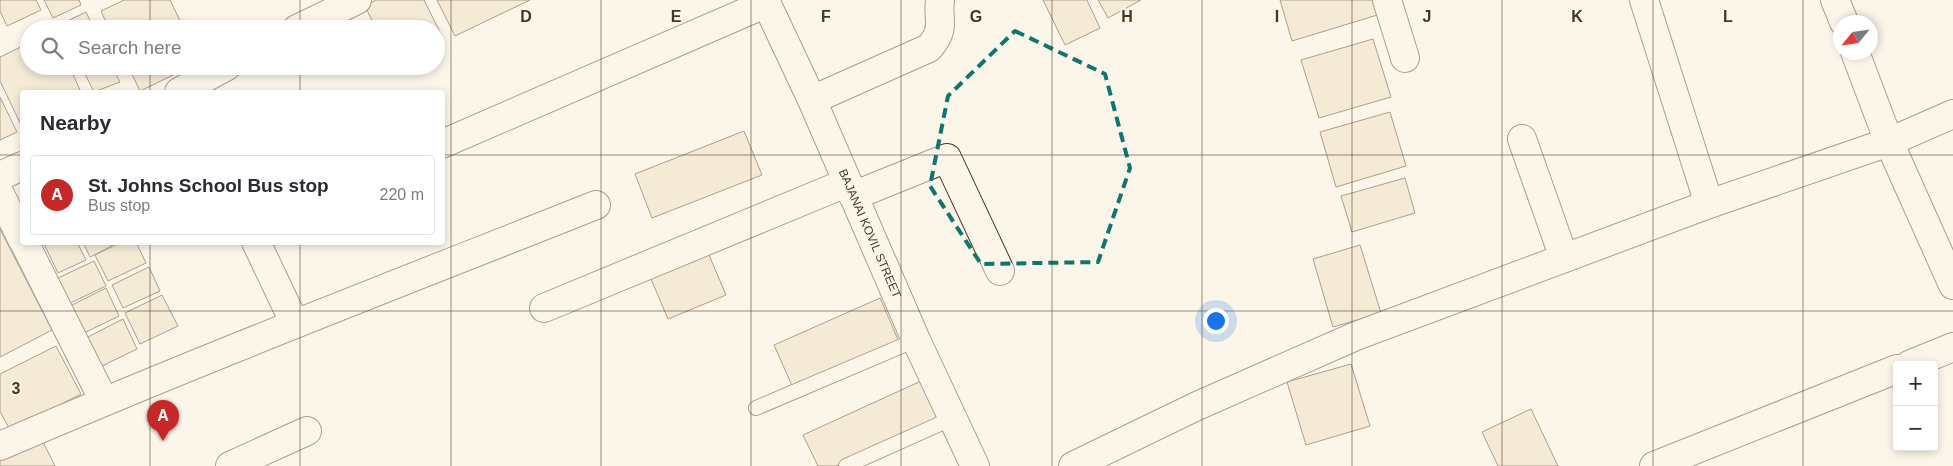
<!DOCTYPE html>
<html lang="en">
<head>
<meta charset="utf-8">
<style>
	:root { --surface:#fff; --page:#f7f7f7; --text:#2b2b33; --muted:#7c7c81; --line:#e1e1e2; --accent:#c62828 }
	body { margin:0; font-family:Helvetica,sans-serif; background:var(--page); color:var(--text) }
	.controls { position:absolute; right:15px; bottom:15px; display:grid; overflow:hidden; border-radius:5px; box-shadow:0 2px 8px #0003 }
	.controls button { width:45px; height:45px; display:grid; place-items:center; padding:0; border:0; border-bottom:1px solid var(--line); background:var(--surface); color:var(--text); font:25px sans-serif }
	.compass { position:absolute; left:1833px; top:15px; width:45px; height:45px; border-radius:50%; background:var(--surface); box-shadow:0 2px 8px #0003; rotate:241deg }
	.you { position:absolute; left:1215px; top:320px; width:18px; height:18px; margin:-12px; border:4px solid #fff; border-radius:50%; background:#1a73e8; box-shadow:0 0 0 8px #1a73e833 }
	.badge { display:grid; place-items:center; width:32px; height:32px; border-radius:50%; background:var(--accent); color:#fff; font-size:16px; font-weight:700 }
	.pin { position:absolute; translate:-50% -41px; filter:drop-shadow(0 1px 2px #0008) }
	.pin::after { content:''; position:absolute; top:26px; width:18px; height:15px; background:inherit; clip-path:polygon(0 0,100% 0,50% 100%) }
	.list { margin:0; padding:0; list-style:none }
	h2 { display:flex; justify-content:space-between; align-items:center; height:65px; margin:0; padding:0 20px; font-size:21px }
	h2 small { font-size:16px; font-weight:400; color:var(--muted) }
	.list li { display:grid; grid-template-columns:32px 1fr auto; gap:15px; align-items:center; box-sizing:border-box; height:80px; margin:0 10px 10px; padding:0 10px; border:1px solid var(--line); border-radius:5px }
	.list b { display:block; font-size:19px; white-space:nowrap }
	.list p { margin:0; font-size:16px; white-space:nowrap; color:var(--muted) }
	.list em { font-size:16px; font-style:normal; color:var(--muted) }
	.icon { flex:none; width:28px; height:28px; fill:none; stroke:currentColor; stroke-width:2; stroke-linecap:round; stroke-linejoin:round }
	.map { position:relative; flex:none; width:1953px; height:466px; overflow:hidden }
	.search { position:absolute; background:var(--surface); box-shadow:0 2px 8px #0003; left:20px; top:20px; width:425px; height:55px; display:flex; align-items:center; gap:12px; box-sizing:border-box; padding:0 18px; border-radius:28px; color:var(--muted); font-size:19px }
	.panel { position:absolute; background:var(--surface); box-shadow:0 2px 8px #0003; left:20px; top:90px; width:425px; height:155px; border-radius:5px }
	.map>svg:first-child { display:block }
	.building { fill:#ecdcbc; stroke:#4a3520 }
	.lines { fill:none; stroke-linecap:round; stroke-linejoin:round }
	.lane-casing { stroke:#4a3520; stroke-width:16 }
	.street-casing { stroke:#4a3520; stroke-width:30 }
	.secondary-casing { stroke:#4a3520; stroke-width:30 }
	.lane { stroke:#fbf6e9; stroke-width:14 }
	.street { stroke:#fbf6e9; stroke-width:28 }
	.secondary { stroke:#fbf6e9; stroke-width:28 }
	.marked { fill:none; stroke:#0f766e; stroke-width:4; stroke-dasharray:10 6; stroke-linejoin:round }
	.grid { fill:none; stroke:#4a3520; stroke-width:1; stroke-opacity:0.55 }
	.labels { text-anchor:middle; stroke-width:4; stroke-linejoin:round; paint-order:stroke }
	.street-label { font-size:12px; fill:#4a3520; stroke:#fbf6e9 }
	.grid-label { font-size:16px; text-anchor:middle; font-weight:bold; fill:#4a3520; stroke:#fbf6e9; stroke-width:4; stroke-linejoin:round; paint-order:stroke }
</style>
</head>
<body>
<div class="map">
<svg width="1953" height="466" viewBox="0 0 1953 466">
	<rect width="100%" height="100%" fill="#fbf6e9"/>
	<g class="building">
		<path d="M0 0H36L41 10 7 26 0 11Z"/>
		<path d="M44 0H79L81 5 53 18Z"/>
		<path d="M124 0H170L184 29H109L101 11Z"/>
		<path d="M376 0H424L442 36 436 39V29H376L365 6Z"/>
		<path d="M437 0H530L455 36Z"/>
		<path d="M1043 0H1087L1100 28 1065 45Z"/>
		<path d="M1098 0H1141L1108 18Z"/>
		<path d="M1280 0H1380L1384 13 1292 41Z"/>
		<path d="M86 12 94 29H63L61 24Z"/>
		<path d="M1373 39 1391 97 1319 118 1301 60Z"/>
		<path d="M29 43V66H69L81 92H22V127L0 81V57Z"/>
		<path d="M81 66H112L120 82 94 92Z"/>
		<path d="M128 66H192L140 91Z"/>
		<path d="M0 97 17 132 0 140Z"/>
		<path d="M1390 112 1406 166 1336 187 1320 132Z"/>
		<path d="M744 131 762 175 652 218 635 174Z"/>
		<path d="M1405 178 1415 213 1352 232 1341 196Z"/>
		<path d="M0 229 52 330 0 357Z"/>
		<path d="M43 242H77L86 260 58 273Z"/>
		<path d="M83 242H110L112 246 90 257Z"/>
		<path d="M121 242H136L146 263 108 281 95 255Z"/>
		<path d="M1360 245 1381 313 1333 327 1313 259Z"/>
		<path d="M706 248 726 295 668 319 648 272Z"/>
		<path d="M94 261 106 286 68 304 56 279Z"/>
		<path d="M149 267 160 291 123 308 112 285Z"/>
		<path d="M106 288 119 316 84 333 70 306Z"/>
		<path d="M162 295 178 326 140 344 125 313Z"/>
		<path d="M880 298 899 342 794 390 774 345Z"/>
		<path d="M123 319 137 349 98 368 84 339Z"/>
		<path d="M56 346 81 394 10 430 0 411V374Z"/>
		<path d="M1351 364 1370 426 1306 445 1287 382Z"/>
		<path d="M921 381 939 419 836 466H818L803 435Z"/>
		<path d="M1531 409 1558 466H1498L1482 432Z"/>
		<path d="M41 438 55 466H0V458Z"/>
	</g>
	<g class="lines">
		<g class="lane-casing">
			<g id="lane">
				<path d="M756 408 916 340"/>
				<path d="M846 466 953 418"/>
			</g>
		</g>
		<g class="street-casing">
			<g id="street">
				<path d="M1387 0 1405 58"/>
				<path d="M1644 0 1709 204"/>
				<path d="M1835 0 1844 22"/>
				<path d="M297 29 357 0"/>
				<path d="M1855 52 1889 142 1953 285"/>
				<path d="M179 92 227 66"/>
				<path d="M812 100 929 48C947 27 937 21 940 0"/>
				<path d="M1522 139 1564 258"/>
				<path d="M442 144 767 3"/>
				<path d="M0 176 22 166"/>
				<path d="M0 194 22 239"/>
				<path d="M853 196 947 158 1000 271"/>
				<path d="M24 242 104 401"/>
				<path d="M256 242 295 324"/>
				<path d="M544 308 846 183"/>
				<path d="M1909 365 1953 347"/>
				<path d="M0 446C197 361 397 284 596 205"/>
				<path d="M230 466 307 431"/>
				<path d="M1073 466 1197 406 1356 336 1709 204 1889 142 1953 114"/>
				<path d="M1654 466 1897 369"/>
			</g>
		</g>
		<g class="secondary-casing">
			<g id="secondary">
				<path id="s1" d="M765 0 812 100 916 340 975 466"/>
			</g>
		</g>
		<use href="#lane" class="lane"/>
		<use href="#street" class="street"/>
		<use href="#secondary" class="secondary"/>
	</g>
	<path d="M0 0H1953V466H0ZM1015 31 1105 74 1130 168 1098 262 981 264 930 186 948 96Z" fill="#fbf6e9" fill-opacity=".55" fill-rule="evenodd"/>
	<path class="marked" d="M1015 31 1105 74 1130 168 1098 262 981 264 930 186 948 96Z"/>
	<path class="grid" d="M150 0V29M300 0V29M451 0V466M601 0V466M751 0V466M901 0V466M1052 0V466M1202 0V466M1352 0V466M1502 0V466M1653 0V466M1803 0V466M150 66V92M300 66V92M0 155H22M442 155H1953M150 242V466M300 242V466M0 311H1953"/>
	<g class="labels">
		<g class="street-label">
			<text dy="4" stroke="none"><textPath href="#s1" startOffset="256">BAJANAI KOVIL STREET</textPath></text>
		</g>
	</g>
	<g class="grid-label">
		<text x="526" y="22">D</text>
		<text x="676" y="22">E</text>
		<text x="826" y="22">F</text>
		<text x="976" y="22">G</text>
		<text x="1127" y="22">H</text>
		<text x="1277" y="22">I</text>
		<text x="1427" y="22">J</text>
		<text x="1577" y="22">K</text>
		<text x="1728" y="22">L</text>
		<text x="16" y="394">3</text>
	</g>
</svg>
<div class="controls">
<button>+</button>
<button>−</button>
</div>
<svg class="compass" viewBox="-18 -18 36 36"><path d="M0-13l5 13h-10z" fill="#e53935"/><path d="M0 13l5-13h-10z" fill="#7c7c81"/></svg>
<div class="you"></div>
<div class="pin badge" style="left:163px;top:441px">A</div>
<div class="search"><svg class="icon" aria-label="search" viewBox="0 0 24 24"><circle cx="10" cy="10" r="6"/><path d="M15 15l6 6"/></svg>Search here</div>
<section class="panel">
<h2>Nearby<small></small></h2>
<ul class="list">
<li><span class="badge">A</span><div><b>St. Johns School Bus stop</b><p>Bus stop</p></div><em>220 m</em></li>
</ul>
</section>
</div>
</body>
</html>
